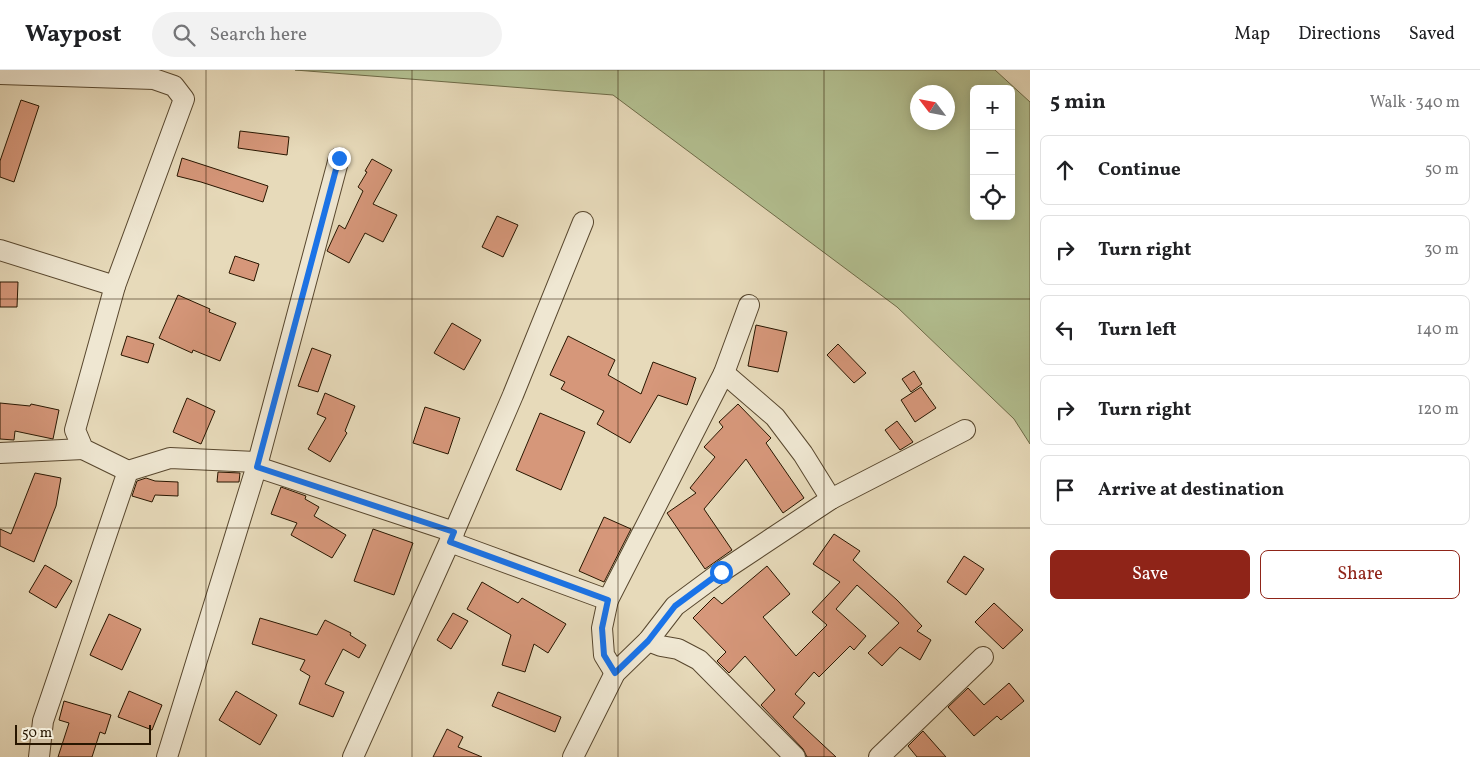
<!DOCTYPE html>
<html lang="en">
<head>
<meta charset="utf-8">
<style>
	:root { --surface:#fff; --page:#f2f2f2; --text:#202124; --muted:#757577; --line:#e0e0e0; --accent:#8f2418 }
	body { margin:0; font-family:Vollkorn,serif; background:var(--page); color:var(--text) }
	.controls { position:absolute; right:15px; top:15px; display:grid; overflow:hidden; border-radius:8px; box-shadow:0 2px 12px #0003 }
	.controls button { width:45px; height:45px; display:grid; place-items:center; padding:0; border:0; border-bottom:1px solid var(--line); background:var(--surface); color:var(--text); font:25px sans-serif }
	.compass { position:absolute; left:910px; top:15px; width:45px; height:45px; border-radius:50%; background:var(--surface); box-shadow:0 2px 12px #0003; rotate:302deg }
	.scale { position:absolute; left:15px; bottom:12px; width:136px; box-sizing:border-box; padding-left:5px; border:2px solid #281600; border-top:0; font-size:14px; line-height:18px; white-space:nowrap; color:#281600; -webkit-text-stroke:4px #efe7d2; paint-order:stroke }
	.stop { position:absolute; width:15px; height:15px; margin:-11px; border:4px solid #1a73e8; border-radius:50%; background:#fff }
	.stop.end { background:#1a73e8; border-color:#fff; box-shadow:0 1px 5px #0008 }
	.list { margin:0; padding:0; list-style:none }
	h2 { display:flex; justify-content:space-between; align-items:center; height:65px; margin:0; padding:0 20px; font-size:21px }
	h2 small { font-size:16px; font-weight:400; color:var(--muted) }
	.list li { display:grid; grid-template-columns:32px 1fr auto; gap:15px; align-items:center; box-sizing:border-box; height:70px; margin:0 10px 10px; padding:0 10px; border:1px solid var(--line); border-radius:8px }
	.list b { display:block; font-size:19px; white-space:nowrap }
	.list em { font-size:16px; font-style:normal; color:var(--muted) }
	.actions { display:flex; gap:10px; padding:15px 20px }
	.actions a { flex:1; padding:11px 0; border:1px solid var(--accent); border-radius:8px; text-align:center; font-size:18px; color:var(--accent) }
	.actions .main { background:var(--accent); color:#fff }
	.icon { flex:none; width:28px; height:28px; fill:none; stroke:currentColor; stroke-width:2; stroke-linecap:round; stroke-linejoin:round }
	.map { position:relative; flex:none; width:1030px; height:687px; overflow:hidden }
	header { display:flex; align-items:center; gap:30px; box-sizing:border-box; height:70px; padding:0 25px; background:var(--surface); border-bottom:1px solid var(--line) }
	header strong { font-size:24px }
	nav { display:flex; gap:28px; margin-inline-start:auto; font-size:18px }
	.search { width:350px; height:45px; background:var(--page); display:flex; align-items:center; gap:12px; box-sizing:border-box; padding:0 18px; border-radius:28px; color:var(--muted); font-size:19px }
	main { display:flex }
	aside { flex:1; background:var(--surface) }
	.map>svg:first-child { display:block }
	.green { fill:#b3c091; stroke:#6e6b48; fill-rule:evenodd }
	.building { fill:#d6977a; stroke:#281600 }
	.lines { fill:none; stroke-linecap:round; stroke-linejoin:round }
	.minor-casing { stroke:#58472e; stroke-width:22 }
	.minor { stroke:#efe7d2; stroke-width:20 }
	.route { stroke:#1a73e8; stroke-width:6 }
	.grid { fill:none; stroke:#281600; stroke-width:1; stroke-opacity:0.55 }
</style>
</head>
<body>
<header>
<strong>Waypost</strong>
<div class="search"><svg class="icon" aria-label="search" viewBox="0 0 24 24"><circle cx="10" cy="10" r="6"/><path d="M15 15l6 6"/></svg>Search here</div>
<nav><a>Map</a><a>Directions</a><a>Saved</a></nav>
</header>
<main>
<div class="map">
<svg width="1030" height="687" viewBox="0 0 1030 687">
	<rect width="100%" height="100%" fill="#e7daba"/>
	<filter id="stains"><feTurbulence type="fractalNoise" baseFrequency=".004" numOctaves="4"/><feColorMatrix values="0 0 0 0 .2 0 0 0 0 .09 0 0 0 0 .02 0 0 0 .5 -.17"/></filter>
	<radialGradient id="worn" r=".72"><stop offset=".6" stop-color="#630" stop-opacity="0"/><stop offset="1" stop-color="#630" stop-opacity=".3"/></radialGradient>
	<path class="green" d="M295 0H995L1030 32V374L1014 349 897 237 613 25ZM974 19H1011V146H974ZM918 22H948V52H918Z"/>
	<g class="building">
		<path d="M21 30 39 36 14 112 0 107V91Z"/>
		<path d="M240 61 289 67 287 85 238 78Z"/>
		<path d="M182 88 268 116 263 132 201 112 177 106Z"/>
		<path d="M372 89 392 100 373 134 397 145 383 172 365 163 349 193 327 181 339 155 345 159 363 121 358 117 367 102 365 101Z"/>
		<path d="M497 146 518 155 503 187 482 177Z"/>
		<path d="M235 186 259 194 254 211 229 203Z"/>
		<path d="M0 212H18L17 237H0Z"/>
		<path d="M178 225 210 239 209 242 236 253 220 291 193 280 192 283 159 268Z"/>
		<path d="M452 253 481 270 464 300 434 283Z"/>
		<path d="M756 255 787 262 778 302 748 296Z"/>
		<path d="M127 266 154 274 148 293 121 285Z"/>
		<path d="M568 266 615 290 608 305 641 324 653 292 696 308 687 335 658 325 630 373 597 354 604 341 561 319 565 312 550 305Z"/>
		<path d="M838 274 866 303 854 313 827 285Z"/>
		<path d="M312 278 331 285 318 322 298 316Z"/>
		<path d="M914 301 922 314 911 322 902 309Z"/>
		<path d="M921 317 936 338 915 352 901 330Z"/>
		<path d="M325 323 355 336 345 361 347 363 330 392 308 379 326 348 317 344Z"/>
		<path d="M187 328 215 341 201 374 173 362Z"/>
		<path d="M0 333 30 336 31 334 59 340 53 369 15 361 14 370 0 369Z"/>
		<path d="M738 334 771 368 766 373 804 428 783 443 746 389 704 439 732 480 705 499 667 443 696 423 690 418 715 387 704 377 723 357 719 352Z"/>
		<path d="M425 337 460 348 448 384 413 373Z"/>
		<path d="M540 343 585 362 561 420 516 400Z"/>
		<path d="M897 351 913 372 900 380 885 360Z"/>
		<path d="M218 402 240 403 239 412H217Z"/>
		<path d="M35 403 61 408 56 436 34 492 0 476V459L11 464Z"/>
		<path d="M146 408 155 411 178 412V426L155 425 152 432 132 426 137 411Z"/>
		<path d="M281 417 306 426 305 429 319 437 314 446 346 465 332 488 291 465 297 453 271 444Z"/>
		<path d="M604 447 631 459 604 512 579 501Z"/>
		<path d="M373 459 413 473 394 525 354 511Z"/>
		<path d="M834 464 860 481 853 490 897 530 922 556 917 561 931 570 920 590 900 577 882 596 868 583 899 553 857 515 836 539 866 566 854 580 850 576 819 607 814 602 795 624 805 633 793 647 836 687H807L803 679 761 635 775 620 745 586 729 603 717 591 726 582 693 548 714 527 722 534 767 496 790 524 763 547 796 586 827 555 812 542 840 512 813 494Z"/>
		<path d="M964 486 984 499 966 525 947 512Z"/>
		<path d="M45 495 72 511 56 538 29 522Z"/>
		<path d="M482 512 518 533 522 528 566 554 548 583 534 574 525 602 502 595 511 565 467 539Z"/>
		<path d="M994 533 1023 560 1003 579 975 552Z"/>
		<path d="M453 543 468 551 451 579 437 570Z"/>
		<path d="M109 544 141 559 122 600 90 585Z"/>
		<path d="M260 548 317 565 325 550 351 563 350 565 366 575 359 588 343 579 325 614 344 622 333 647 299 634 310 606 300 600 305 590 252 574Z"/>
		<path d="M1009 613 1024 631 1001 650 997 646 974 666 948 637 968 618 984 635Z"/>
		<path d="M129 621 162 635 152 660 118 647Z"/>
		<path d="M236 621 277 645 260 675 219 650Z"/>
		<path d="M498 622 561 647 555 662 492 636Z"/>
		<path d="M64 631 111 645 105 664 100 662 92 687H58L69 653 59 650Z"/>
		<path d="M447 659 463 667 458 677 482 687H433Z"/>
		<path d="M923 661 946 687H917L908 676Z"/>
	</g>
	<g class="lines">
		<g class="minor-casing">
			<g id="minor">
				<path d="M0 4 154 9 174 16 184 29 115 216 75 360 83 379 128 401 170 388 258 392"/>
				<path d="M0 180 115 216"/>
				<path d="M724 303 775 347 803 384 831 429"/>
				<path d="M0 383 83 379"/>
				<path d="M257 397 454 462"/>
				<path d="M450 472 608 530"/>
				<path d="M648 571 661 576 678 579 699 590 795 687"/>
				<path d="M615 603 604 585 602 558 608 530 724 303 749 235"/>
				<path d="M39 687 43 651 128 401"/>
				<path d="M167 687 258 392 339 88"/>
				<path d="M353 687 454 462 513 325 583 152"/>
				<path d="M573 687 615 603 648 571 675 536 721 502 831 429 965 360"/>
				<path d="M879 687 983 587"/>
			</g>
		</g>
		<use href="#minor" class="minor"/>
	</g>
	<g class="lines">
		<path class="route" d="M339 88 257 397 454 462 450 472 608 530 602 558 604 585 615 603 648 571 675 536 721 502"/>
	</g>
	<path class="grid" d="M206 0V687M412 0V687M618 0V687M824 0V687M0 229H1030M0 458H1030"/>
	<rect width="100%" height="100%" filter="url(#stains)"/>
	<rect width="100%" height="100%" fill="url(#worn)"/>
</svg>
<div class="controls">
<button>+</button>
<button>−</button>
<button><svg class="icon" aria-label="locate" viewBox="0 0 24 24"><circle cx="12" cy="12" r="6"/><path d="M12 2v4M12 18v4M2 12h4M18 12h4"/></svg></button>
</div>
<svg class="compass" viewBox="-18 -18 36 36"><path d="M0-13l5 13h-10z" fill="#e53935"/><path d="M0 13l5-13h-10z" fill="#757577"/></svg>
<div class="scale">50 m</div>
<div class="stop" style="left:721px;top:502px"></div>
<div class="stop end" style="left:339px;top:88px"></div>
</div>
<aside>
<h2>5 min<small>Walk · 340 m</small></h2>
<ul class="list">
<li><svg class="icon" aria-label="ahead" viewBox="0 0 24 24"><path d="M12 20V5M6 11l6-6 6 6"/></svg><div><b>Continue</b></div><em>50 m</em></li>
<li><svg class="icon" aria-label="right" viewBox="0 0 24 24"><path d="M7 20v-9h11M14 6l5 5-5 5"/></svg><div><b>Turn right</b></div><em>30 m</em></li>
<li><svg class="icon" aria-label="left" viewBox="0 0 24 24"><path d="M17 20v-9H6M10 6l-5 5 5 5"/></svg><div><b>Turn left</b></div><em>140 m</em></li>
<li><svg class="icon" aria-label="right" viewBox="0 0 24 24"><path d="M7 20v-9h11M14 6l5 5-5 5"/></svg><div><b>Turn right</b></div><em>120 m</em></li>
<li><svg class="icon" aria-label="arrive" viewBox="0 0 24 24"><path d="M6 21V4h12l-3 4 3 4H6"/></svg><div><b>Arrive at destination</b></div></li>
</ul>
<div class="actions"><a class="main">Save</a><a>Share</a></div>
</aside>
</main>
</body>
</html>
